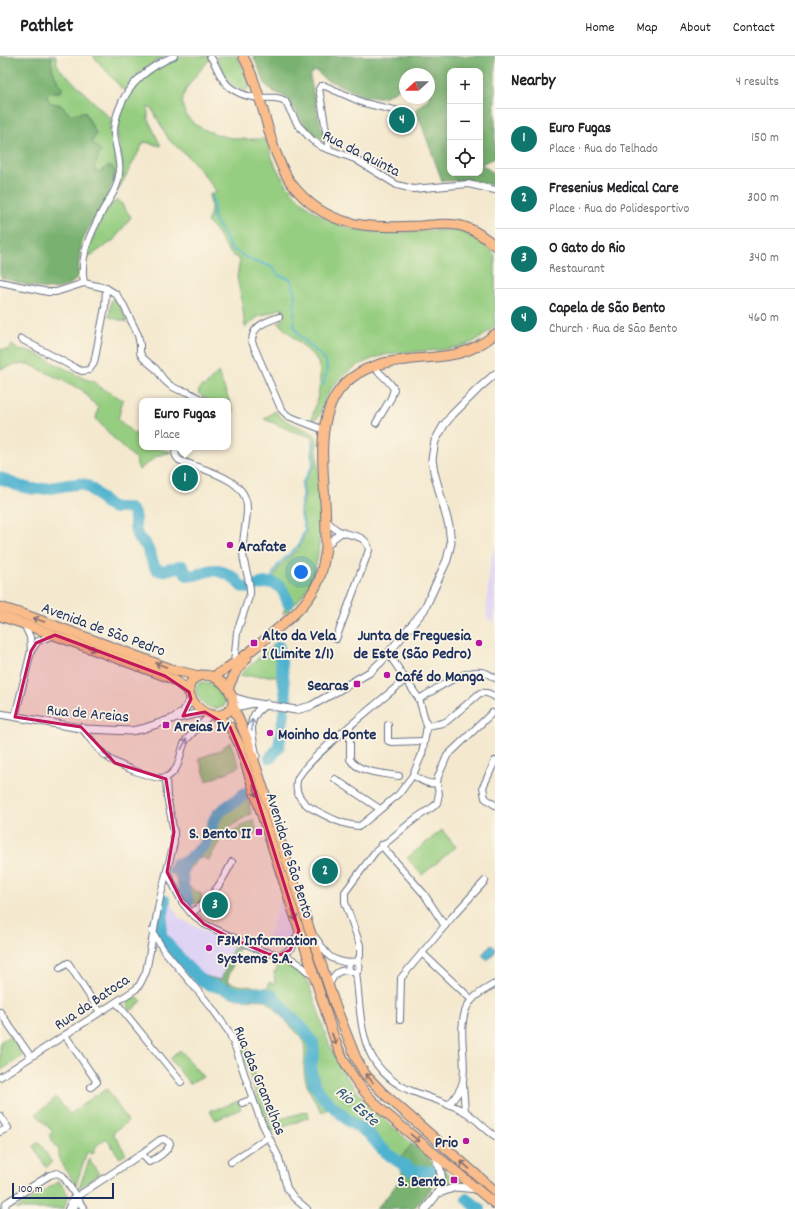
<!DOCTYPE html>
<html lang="en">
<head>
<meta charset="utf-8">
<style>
	:root { --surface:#fff; --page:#f6f6f6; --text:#202124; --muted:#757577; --line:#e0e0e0; --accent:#0f766e }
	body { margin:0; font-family:Dekko,sans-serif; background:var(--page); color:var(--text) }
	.controls { position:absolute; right:12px; top:12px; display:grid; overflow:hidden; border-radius:8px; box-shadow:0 2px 10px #0003 }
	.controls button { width:36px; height:36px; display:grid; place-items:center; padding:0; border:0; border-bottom:1px solid var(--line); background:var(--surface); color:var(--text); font:20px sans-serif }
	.compass { position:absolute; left:399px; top:12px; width:36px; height:36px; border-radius:50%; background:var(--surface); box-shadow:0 2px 10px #0003; rotate:249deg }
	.scale { position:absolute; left:12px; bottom:10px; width:102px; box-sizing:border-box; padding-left:4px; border:2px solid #1b2f5e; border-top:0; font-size:11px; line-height:14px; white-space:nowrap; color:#1b2f5e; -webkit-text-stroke:3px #fcf5e5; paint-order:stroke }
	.you { position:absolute; left:301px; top:516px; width:14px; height:14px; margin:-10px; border:3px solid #fff; border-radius:50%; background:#1a73e8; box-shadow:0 0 0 6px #1a73e833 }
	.badge { display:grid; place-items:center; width:26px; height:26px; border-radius:50%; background:var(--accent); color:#fff; font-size:13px; font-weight:700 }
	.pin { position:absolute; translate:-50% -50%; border:2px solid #fff; box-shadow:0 1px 4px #0006 }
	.popup { position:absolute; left:139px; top:342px; width:92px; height:52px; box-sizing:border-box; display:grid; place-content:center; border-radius:8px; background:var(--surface); filter:drop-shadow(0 1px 3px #0005); font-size:13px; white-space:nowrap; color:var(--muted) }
	.popup b { font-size:15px; color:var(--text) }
	.popup::after { content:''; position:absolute; left:50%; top:100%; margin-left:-8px; border:8px solid transparent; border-top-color:var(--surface) }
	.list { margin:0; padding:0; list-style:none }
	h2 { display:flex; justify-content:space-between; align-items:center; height:52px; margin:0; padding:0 16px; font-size:17px }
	h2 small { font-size:13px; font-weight:400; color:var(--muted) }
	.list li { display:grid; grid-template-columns:26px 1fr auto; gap:12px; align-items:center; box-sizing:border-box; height:60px; padding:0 16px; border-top:1px solid var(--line) }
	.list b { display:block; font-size:15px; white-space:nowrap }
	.list p { margin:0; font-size:13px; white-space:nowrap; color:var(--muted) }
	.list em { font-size:13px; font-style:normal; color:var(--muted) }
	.icon { flex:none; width:22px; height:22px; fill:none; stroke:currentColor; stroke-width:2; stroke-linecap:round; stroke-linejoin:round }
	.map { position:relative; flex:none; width:495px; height:1153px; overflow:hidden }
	header { display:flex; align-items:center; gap:24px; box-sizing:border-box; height:56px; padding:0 20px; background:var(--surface); border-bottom:1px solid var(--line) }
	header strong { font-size:19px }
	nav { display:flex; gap:22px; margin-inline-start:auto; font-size:14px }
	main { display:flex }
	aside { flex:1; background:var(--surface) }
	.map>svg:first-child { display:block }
	.built { fill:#e0d4f4 }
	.green { fill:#96ce81; stroke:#587e70 }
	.forest { fill:#78b16f; stroke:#4a7066; fill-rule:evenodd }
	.water { fill:#50b3cf; stroke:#367196 }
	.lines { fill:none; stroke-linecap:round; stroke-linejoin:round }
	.stream { stroke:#50b3cf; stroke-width:2 }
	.river { stroke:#50b3cf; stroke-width:12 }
	.minor-casing { stroke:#677086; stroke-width:8 }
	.tertiary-casing { stroke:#677086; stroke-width:9 }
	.primary-casing { stroke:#677086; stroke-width:11 }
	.minor { stroke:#fff; stroke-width:6 }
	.tertiary { stroke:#fff; stroke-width:7 }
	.primary { stroke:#f9bc8a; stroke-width:9 }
	.oneway { stroke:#7f6e72 }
	.oneway2 { stroke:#8d97ae }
	.marked { fill:#c2185b; fill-opacity:0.2; stroke:#c2185b; stroke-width:3; stroke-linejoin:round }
	.poi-dot { fill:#b5179e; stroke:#fcf5e5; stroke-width:1.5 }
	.labels { text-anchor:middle; stroke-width:3.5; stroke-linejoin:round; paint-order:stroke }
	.street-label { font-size:16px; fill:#1b2f5e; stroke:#fcf5e5 }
	.poi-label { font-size:16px; font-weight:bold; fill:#1b2f5e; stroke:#fcf5e5; text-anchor:start }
	.water-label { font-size:17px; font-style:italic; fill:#2b5780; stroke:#fcf5e5 }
</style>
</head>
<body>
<header>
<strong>Pathlet</strong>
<nav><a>Home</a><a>Map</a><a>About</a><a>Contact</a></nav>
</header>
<main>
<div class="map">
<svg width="495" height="1153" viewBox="0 0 495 1153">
	<rect width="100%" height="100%" fill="#fcf5e5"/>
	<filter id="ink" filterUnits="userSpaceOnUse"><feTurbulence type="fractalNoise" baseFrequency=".025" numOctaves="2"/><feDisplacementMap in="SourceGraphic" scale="8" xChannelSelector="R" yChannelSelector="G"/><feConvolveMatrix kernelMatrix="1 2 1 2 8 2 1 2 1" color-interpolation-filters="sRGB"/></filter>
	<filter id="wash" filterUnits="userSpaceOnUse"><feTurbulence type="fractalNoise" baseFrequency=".012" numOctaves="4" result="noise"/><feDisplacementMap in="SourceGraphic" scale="16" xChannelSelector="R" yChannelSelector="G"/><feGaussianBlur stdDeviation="0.9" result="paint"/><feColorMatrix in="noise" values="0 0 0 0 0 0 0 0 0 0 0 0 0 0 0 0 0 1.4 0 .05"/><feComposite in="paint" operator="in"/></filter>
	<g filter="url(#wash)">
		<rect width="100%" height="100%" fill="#f4e9cf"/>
		<g class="built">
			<path d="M494 492H495V568L486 561 488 528 491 502Z"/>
			<path d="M282 841 292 883 288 890 280 893 265 889 272 870Z"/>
			<path d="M170 845 179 862 234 890 221 924 208 921 202 918 170 886 166 880 165 868Z"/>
		</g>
		<g class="green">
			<path d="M51 0H56L57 8 60 13 111 63 110 75 115 96 117 115 113 128 115 116 112 111 108 110 97 117 94 111 92 86 96 77 85 56 76 57 71 59 67 56 61 49 52 47 48 44 47 40C51 35 55 36 61 36L62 32C55 22 51 13 51 0Z"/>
			<path d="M93 0H166C149 8 134 19 124 35Z"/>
			<path d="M182 0H207L210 3C203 12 187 28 184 38 175 66 210 78 232 82 242 84 255 83 266 83 269 92 272 102 276 111 294 148 333 174 373 176 399 178 426 174 452 174 471 177 483 185 495 199V269C463 307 412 287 372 303 353 310 335 323 326 341 322 349 321 364 311 365 316 347 326 318 315 301L278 267 281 266 283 252 258 261 245 271 242 245 237 221 240 204C221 193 223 179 207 166 212 157 212 150 209 139L217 136 193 105 169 84 152 53 148 51V63L161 90 144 86 115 140 121 124 123 111 117 77V70L120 58 127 41 132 31 157 11Z"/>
			<path d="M216 0H237L250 28 249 32C246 35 245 35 241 34 226 28 222 13 216 0Z"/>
			<path d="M118 143 131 161 114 184 86 203C91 185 102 154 118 143Z"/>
			<path d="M113 242 117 245 127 266 109 261 111 246Z"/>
			<path d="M12 289 18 294 33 296 85 323 95 326 100 331 123 344 118 363 134 378 137 377 138 382 142 385V391H149L171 396 157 400 139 414 135 402 117 386 96 363 98 352 82 334 29 308 15 309 0 313V293L9 294Z"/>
			<path d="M218 316 233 354V356H228V345H209L198 337 202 329 204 331Z"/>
			<path d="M275 355C285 368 299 369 312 377L315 379 317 384C317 425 327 487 311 524 306 536 297 546 288 556L287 555 283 558 286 548 290 547C288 536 282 529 272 525L279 511 299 492 306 475 301 455 305 441 303 428 314 410 313 384 311 381 292 375 264 363Z"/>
			<path d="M277 585 278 604 284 646H282L279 630 276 620H239Z"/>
			<path d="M202 626C214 626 221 632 226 643L224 650C209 661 184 632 202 626Z"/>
			<path d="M230 686 239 709 237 712 207 725 199 702 219 695Z"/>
			<path d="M246 731 251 758C228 770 221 781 209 804L201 801 186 816V829L201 838 202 846 192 848 188 847C183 841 172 818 173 810 173 808 174 805 175 803H181L205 784 211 766V760C221 748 236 743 246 731Z"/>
			<path d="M253 763 256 772 260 777 233 780 231 785 226 784 231 777Z"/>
			<path d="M442 774 456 791 422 819 407 802Z"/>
			<path d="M272 904C286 904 294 907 304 918 317 944 322 975 335 1001 352 1038 383 1061 412 1088L399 1104 384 1093 370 1078 347 1062 321 1036 316 1027 312 1011 316 990 313 983 308 975 289 958 277 942 268 936 253 935 243 936 228 931 229 926 237 929 268 932 269 926 275 928 274 915H277L276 909H273Z"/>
			<path d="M230 935C244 941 257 935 269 940 275 942 279 951 283 956 292 966 308 974 311 988 313 995 310 1002 309 1009 308 1027 320 1040 331 1052L322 1056C314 1044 304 1028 304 1013 304 1002 307 992 302 982L266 944 239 943 228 940Z"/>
			<path d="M133 939 142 945 131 955 127 948 128 944Z"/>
			<path d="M241 971 270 1066 308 1055 309 1061 271 1076 257 1043 237 978 240 975V972Z"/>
			<path d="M11 979 22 995V999L20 1002 0 1015V986Z"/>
			<path d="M180 994 203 1021 190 1028 170 1003Z"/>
			<path d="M107 1033 128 1065 113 1077 126 1098 120 1102 106 1082 97 1089 93 1098 87 1096 76 1129 59 1103V1095L49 1079 53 1076 36 1058 56 1042 70 1058 93 1041Z"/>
			<path d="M238 1045 241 1053 216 1064 209 1055 213 1053 214 1054Z"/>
			<path d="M39 1086 52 1107 46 1111 33 1090Z"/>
			<path d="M90 1102H91L90 1105 99 1118 79 1132Z"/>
			<path d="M443 1113 460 1128H454L442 1133Z"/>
			<path d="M59 1125 69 1140 63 1153H16Z"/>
		</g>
		<g class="forest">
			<path d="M0 0H51C51 13 55 22 62 32L61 36C55 36 51 35 47 40L48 44 52 47 61 49 67 56 71 59 82 56H85L96 78 92 86 101 95 94 111 97 117 109 110 112 111 115 116C111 142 93 160 83 184 79 196 79 208 78 221 60 244 25 228 2 222L0 219Z"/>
			<path d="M253 0H495V102L481 108 495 118V130L470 124 442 125 416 53 429 42V18H405V29L388 39 382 41H365L323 22 317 15 313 16 310 21 320 67 326 85H323L309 76 287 42 271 34 266 29ZM450 15H480V117H450Z"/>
			<path d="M168 843 170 845C167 859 162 873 170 886L202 918 208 921 221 924 234 890 239 892 227 925 229 926 228 931 203 923 168 887 163 876Z"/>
			<path d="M412 1088C418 1093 426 1098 431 1105 446 1123 425 1140 413 1153H376C382 1146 401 1126 402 1117 402 1113 400 1110 396 1107Z"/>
		</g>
		<path class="water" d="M491 888 495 892V896L488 904 482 899Z"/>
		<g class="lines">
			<g class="stream">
				<path d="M212 140 214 151 213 162 224 178 230 192 255 206 261 207 272 211 278 219 290 223 292 226 295 237 294 270 299 279 323 302C330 312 326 319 323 329"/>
				<path d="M271 526 273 518 278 509 298 490 305 474 300 455 303 440 302 427 313 409 312 384"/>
			</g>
			<g class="river">
				<path d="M0 422C13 428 26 434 41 433 51 433 76 426 83 428 95 432 101 446 112 451 119 454 127 449 132 455 137 460 134 469 136 476 137 482 141 484 145 488 150 495 151 505 156 513L162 515 182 510 187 519C199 522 207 511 218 515 224 516 230 519 235 523 239 527 241 532 247 532"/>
				<path d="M256 529C275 523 282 528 288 547"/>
				<path d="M279 591 286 642V646"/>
				<path d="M270 702 279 691 284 657"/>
				<path d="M173 813 176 808 185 806"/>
				<path d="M165 845 160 874 162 881 189 913 201 924 208 928 238 937H263L273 940 288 958 303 972 313 987 314 995 311 1009V1015L314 1027 322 1040 350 1066 369 1078 381 1092 392 1101 411 1114 432 1116"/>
				<path d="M188 846C184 835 179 818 185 807 188 802 201 794 205 788 211 779 211 767 217 759 224 751 236 746 244 738"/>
				<path d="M467 1143 480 1153"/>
			</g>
		</g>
	</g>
	<g filter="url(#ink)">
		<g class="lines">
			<g class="minor-casing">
				<g id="minor">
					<path d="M210 0C216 8 218 17 224 25 232 36 247 41 260 42 269 42 277 40 285 45L298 69 312 84 322 91 355 103 397 129 413 133 468 128 495 134"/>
					<path d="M329 93 320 38 319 33 321 30H325L364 47 398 55"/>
					<path d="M0 226 48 236H56L84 227 106 232 116 238 124 250 138 279 140 289V297L143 302 156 313 164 324 171 330 179 334 188 336 204 345"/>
					<path d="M84 227C79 199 91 176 104 152 109 144 114 137 117 128 123 110 116 95 114 77 114 68 116 61 119 53 129 26 149 11 174 0"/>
					<path d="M279 261C266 266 252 269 252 286L281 353 288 360 324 374"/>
					<path d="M21 283 77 313 82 315 89 314 94 307 105 251 106 232"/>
					<path d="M373 310C380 318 389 324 394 333L391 342 376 367"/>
					<path d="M177 391C174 396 175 400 179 404 201 414 248 421 247 453 247 467 242 481 243 496 243 510 251 524 250 538L237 576 234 608"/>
					<path d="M326 463C330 469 334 473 341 476 352 480 367 479 369 494L336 583"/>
					<path d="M326 492 334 482 342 476"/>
					<path d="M31 595 38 585 55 579"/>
					<path d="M388 597 419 643 427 670 422 698 413 719 399 738 360 770C343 769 330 762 315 754 304 749 294 738 297 725 300 707 388 639 406 623"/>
					<path d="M419 643C435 634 462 614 481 616 486 616 490 619 495 622"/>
					<path d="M15 661 31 595 30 581 24 568"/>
					<path d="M388 669V685L391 686 424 685"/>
					<path d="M350 670V703C356 716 386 718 399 720"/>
					<path d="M427 670 443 667 447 665 480 637C486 636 490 637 495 641"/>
					<path d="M81 671C89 681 97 693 107 701 117 709 148 721 161 722 166 722 171 719 174 715 181 708 180 693 186 684L210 659"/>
					<path d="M495 705 483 731 485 742 495 749"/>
					<path d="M413 719C421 724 427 729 437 727"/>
					<path d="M335 723 380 753"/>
					<path d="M381 789 424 838 445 870"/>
					<path d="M167 816 182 846 191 857 204 868 262 895 290 902 299 908 313 920"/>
					<path d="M191 857C211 844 222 826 232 806"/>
					<path d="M152 875 163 893 212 952 229 976 236 993 249 1032 261 1065 279 1102 287 1132 294 1142 307 1153"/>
					<path d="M315 881C328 898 325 903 349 907"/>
					<path d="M281 899 292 892 299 875"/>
					<circle cx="354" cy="911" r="5.5"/>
					<path d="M357 906 360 900V889L345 846V836L375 796 416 762 433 751 437 747 439 738 437 727 438 721 447 700 492 657"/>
					<path d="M60 912 68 907 100 956"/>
					<path d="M356 916C362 963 357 1009 407 1033 425 1041 446 1046 464 1055 475 1061 484 1073 495 1080"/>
					<path d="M329 929C334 918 338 913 350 915"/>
					<path d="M472 944 422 897 453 860 485 825"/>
					<path d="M116 946 181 1026"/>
					<path d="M0 956 31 1001"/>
					<path d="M400 964 401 922 422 897"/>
					<path d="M65 979 97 1026 91 1031"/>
					<path d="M0 1021 136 933 140 928 146 916 160 842 174 787V776L167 740 166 721"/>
					<path d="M463 1028 465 1056"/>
					<path d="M242 1047 253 1043"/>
					<path d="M448 1049C454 1043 461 1034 463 1025 467 1002 456 970 468 949 474 939 486 933 495 928"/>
					<path d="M0 1060 8 1072 0 1076"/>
					<path d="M231 1106 268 1081"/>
					<path d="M5 1153 6 1147 9 1145 50 1119 57 1117 63 1120 84 1153"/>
					<path d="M68 1153 73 1143 137 1101 160 1084 164 1083 170 1087C169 1095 156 1103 149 1106L142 1098"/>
					<path d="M73 1153 76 1148 77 1142"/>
				</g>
			</g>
			<g class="tertiary-casing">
				<g id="tertiary">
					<path d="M232 641 253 647 296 654 311 650 370 616 381 606 424 554 447 504 451 487 449 470 434 416 432 403 435 385 444 369 452 359 478 333 495 318"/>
					<path d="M233 650H240L253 647"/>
					<path d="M0 658 86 673 131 675 142 673 172 663 183 656 191 643"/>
					<path d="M178 662 205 656"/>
					<path d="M256 700C252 679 244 660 267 648"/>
					<path d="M439 1137 456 1131 477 1133"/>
					<path d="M425 1153C444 1131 446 1127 435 1099"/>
				</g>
			</g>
			<g class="primary-casing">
				<g id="primary">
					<path d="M243 0C258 28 264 61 274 92 279 104 283 116 291 127 326 173 368 172 420 170 434 169 451 166 465 171 477 175 486 182 495 190"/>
					<path d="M0 551 26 559 174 614 199 620"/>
					<path d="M0 560 24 568 165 620 176 625 189 636"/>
					<path d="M201 619C206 619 210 619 214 621 227 627 244 650 223 658 202 667 172 629 201 619Z"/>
					<path d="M213 621C236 607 257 591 277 573 292 561 307 548 316 530 322 519 324 505 326 492 326 477 326 461 325 446 322 393 312 330 377 309 388 305 401 305 413 303 447 300 467 301 495 278"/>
					<path d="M228 633 234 619 247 602"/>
					<path d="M233 650 247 683 300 845 335 949 356 1002 365 1018 383 1037 495 1135"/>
					<path d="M215 660 230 671 239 688 335 984C346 1013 360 1034 383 1055L495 1148"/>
				</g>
			</g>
			<use href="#minor" class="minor"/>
			<use href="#tertiary" class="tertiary"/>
			<use href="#primary" class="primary"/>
		</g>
		<defs><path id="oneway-shaft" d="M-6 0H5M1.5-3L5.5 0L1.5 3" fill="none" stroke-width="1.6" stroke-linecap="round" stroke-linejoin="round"/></defs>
		<g class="oneway">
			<use href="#oneway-shaft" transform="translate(39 564) rotate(-160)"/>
			<use href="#oneway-shaft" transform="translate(90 592) rotate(20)"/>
			<use href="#oneway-shaft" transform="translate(161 609) rotate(-160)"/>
			<use href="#oneway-shaft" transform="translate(255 735) rotate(72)"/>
			<use href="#oneway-shaft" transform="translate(294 859) rotate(73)"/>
			<use href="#oneway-shaft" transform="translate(334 983) rotate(70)"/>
			<use href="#oneway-shaft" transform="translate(369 1022) rotate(-131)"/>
			<use href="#oneway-shaft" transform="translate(415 1082) rotate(39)"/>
			<use href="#oneway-shaft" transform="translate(465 1109) rotate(-139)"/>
		</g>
		<g class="oneway2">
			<use href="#oneway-shaft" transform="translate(252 669) rotate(-88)"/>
			<use href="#oneway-shaft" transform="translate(184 688) rotate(-63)"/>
			<use href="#oneway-shaft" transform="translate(107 700) rotate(41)"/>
		</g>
	</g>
	<path class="marked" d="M55 579 165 620 189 636 191 643 183 660 205 656 230 671 250 719 299 875 290 894 280 899 268 898 229 881 204 868 182 846 167 816 174 776 166 723 115 707 81 671 15 661 31 595 36 587Z"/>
	<g class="poi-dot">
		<circle cx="230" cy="489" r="4"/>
		<rect x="250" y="583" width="8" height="8" rx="2"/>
		<circle cx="479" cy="587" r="4"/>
		<circle cx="387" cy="619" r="4"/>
		<rect x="353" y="624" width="8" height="8" rx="2"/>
		<rect x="162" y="665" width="8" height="8" rx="2"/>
		<circle cx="270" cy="677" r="4"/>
		<rect x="255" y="772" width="8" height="8" rx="2"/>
		<circle cx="209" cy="892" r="4"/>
		<circle cx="466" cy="1085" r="4"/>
		<rect x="450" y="1120" width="8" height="8" rx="2"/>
	</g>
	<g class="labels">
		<g class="street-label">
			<text transform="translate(362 96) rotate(27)" y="6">Rua da Quinta</text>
			<text transform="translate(104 572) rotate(20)" y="6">Avenida de São Pedro</text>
			<text transform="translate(88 656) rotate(5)" y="6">Rua de Areias</text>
			<text transform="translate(291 799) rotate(73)" y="6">Avenida de São Bento</text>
			<text transform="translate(91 945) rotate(-34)" y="6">Rua da Batoca</text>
			<text transform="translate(261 1024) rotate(68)" y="6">Rua das Gramelhas</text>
		</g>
		<g class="poi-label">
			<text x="238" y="495">Arafate</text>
			<text x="262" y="584">Alto da Vela<tspan x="262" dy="18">I (Limite 2/1)</tspan></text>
			<text x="471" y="584" text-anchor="end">Junta de Freguesia<tspan x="471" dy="18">de Este (São Pedro)</tspan></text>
			<text x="395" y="625">Café do Manga</text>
			<text x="349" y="634" text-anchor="end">Searas</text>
			<text x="174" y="675">Areias IV</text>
			<text x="278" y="683">Moinho da Ponte</text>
			<text x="251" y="782" text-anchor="end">S. Bento II</text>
			<text x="217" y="889">F3M Information<tspan x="217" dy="18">Systems S.A.</tspan></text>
			<text x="458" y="1091" text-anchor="end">Prio</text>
			<text x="446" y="1130" text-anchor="end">S. Bento</text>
		</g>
		<g class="water-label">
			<text transform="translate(358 1049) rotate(41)" y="6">Rio Este</text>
		</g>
	</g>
</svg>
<div class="controls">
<button>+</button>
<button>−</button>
<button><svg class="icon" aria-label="locate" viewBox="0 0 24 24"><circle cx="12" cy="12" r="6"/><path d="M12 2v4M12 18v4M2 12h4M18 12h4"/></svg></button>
</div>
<svg class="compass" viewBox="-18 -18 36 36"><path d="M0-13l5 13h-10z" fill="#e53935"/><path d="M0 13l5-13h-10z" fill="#757577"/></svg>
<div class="scale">100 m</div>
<div class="you"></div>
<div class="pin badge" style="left:185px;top:422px">1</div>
<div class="popup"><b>Euro Fugas</b>Place</div>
<div class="pin badge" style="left:325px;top:815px">2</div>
<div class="pin badge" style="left:215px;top:849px">3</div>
<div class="pin badge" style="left:402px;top:64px">4</div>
</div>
<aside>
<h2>Nearby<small>4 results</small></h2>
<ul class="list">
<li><span class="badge">1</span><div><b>Euro Fugas</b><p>Place · Rua do Telhado</p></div><em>150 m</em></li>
<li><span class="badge">2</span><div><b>Fresenius Medical Care</b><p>Place · Rua do Polidesportivo</p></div><em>300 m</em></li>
<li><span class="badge">3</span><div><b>O Gato do Rio</b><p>Restaurant</p></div><em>340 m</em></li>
<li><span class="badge">4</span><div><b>Capela de São Bento</b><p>Church · Rua de São Bento</p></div><em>460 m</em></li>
</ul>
</aside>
</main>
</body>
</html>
